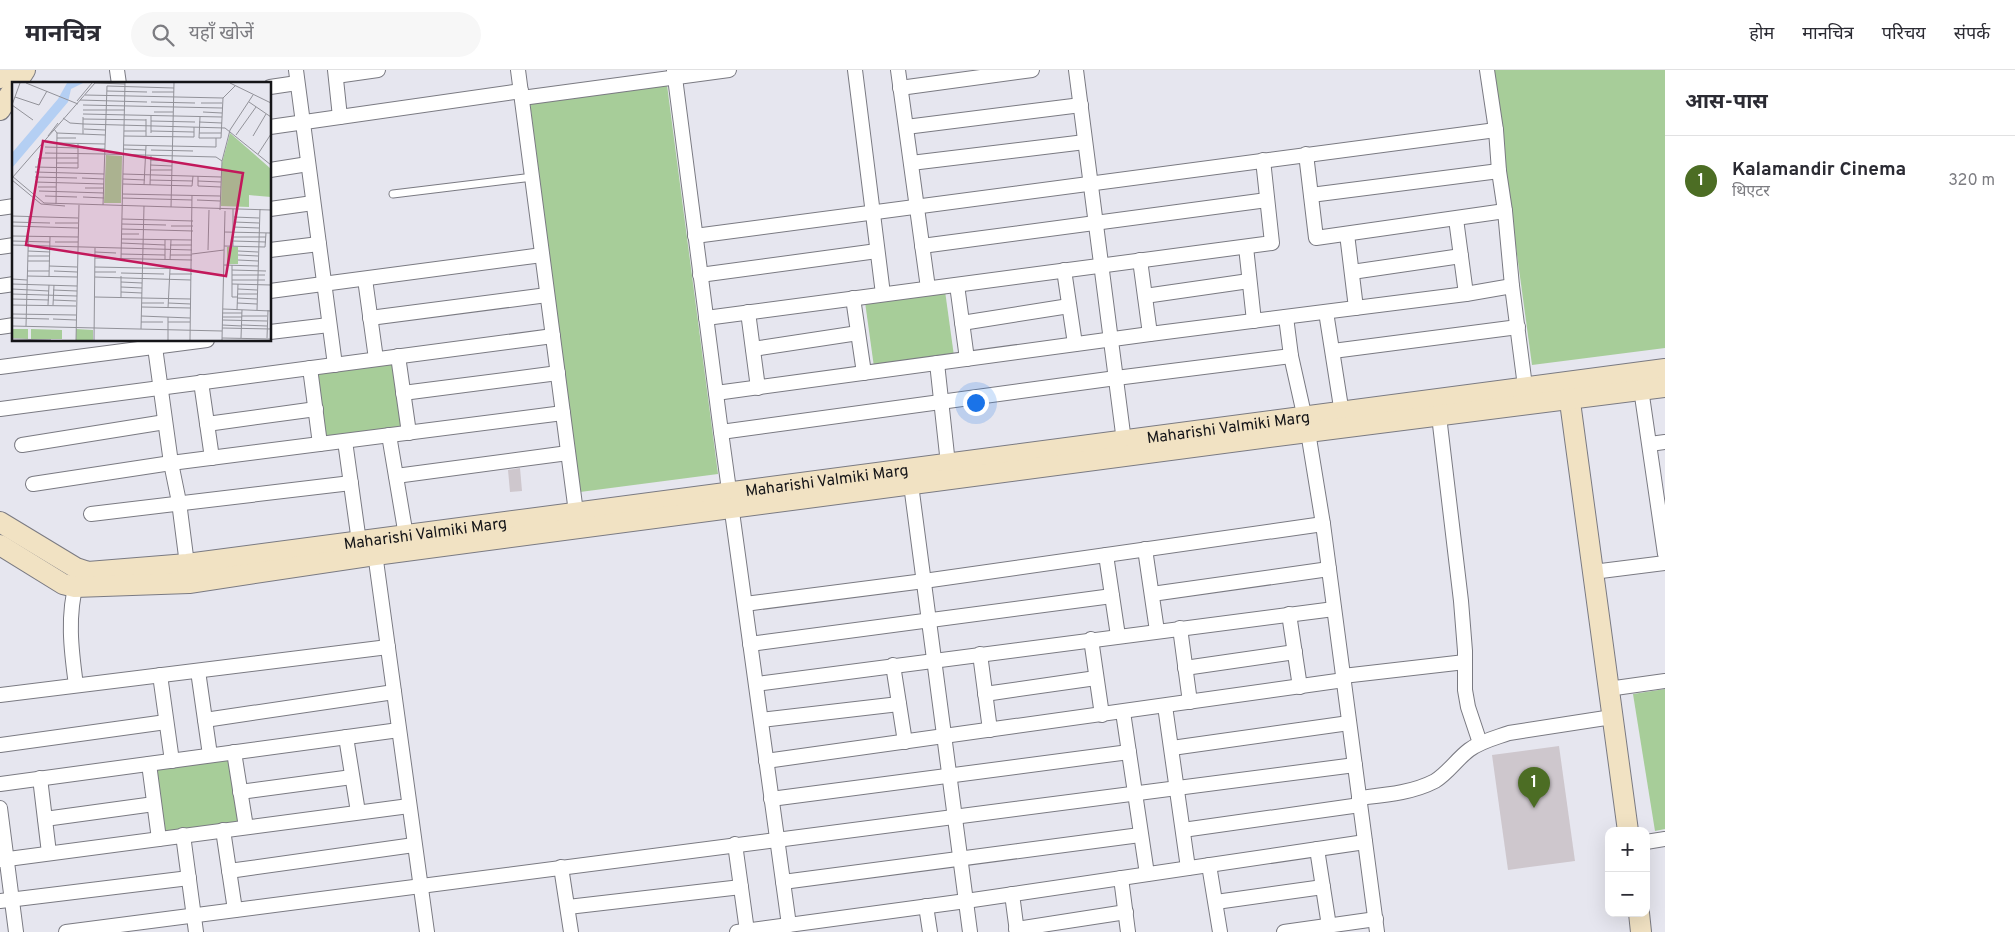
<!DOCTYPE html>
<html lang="hi">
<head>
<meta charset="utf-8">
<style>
	:root { --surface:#fff; --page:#f7f7f7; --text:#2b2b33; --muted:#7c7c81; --line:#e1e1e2; --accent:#4c6d24 }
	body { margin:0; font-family:Overpass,"Noto Sans Devanagari",sans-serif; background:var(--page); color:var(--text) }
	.controls { position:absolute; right:15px; bottom:15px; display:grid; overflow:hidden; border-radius:10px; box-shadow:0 5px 20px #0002 }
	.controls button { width:45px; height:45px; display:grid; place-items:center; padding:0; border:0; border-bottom:1px solid var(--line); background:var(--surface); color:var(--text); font:25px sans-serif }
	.you { position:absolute; left:975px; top:332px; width:18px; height:18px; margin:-12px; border:4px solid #fff; border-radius:50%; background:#1a73e8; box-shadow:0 0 0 8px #1a73e833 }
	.badge { display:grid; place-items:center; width:32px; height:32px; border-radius:50%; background:var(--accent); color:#fff; font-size:16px; font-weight:700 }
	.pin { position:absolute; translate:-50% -41px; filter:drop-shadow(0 1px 2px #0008) }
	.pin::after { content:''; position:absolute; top:26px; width:18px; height:15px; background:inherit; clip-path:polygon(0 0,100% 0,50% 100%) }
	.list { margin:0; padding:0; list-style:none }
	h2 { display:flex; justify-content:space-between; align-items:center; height:65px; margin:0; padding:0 20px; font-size:21px }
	h2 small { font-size:16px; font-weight:400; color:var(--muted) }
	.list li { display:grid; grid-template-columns:32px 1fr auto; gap:15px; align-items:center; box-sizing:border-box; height:90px; padding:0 20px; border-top:1px solid var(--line) }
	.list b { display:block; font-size:19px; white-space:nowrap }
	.list p { margin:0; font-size:16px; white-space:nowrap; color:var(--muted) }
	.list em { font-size:16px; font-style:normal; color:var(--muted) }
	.icon { flex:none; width:28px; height:28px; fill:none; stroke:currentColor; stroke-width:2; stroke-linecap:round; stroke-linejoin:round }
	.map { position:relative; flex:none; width:1665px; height:862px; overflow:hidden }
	header { display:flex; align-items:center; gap:30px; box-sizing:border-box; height:70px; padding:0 25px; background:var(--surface); border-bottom:1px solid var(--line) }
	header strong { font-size:24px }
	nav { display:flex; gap:28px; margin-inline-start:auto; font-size:18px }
	.search { width:350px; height:45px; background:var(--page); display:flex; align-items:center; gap:12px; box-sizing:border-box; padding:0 18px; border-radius:28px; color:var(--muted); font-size:19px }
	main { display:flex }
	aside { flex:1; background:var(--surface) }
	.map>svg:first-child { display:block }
	.green { fill:#a7cd99 }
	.building { fill:#cec7cd }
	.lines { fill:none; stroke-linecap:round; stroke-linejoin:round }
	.lane-casing { stroke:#7a7a82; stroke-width:9 }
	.street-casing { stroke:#7a7a82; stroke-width:16 }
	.secondary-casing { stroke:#7a7a82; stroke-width:22 }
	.lane { stroke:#fff; stroke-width:7 }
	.street { stroke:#fff; stroke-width:14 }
	.secondary { stroke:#f1e2c3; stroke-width:20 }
	.labels { text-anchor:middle; stroke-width:4; stroke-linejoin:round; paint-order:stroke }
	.street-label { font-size:16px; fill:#151518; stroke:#e6e6ef }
	.inset-road { fill:none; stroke:#929299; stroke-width:1 }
	.view { fill:#c2185b; fill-opacity:0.15; stroke:#c2185b; stroke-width:2.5 }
	.inset-edge { fill:none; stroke:#151518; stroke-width:2.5 }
</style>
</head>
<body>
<header>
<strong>मानचित्र</strong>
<div class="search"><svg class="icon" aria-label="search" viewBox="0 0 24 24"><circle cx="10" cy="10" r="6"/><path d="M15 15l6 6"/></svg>यहाँ खोजें</div>
<nav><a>होम</a><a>मानचित्र</a><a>परिचय</a><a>संपर्क</a></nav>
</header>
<main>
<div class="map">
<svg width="1665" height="862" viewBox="0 0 1665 862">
	<rect width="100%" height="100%" fill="#e6e6ef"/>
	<g class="green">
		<path d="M1492 0H1665V278L1532 295Z"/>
		<path d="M667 15 718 404 580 422 530 33Z"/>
		<path d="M945 221 954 286 874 297 865 232Z"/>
		<path d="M395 293 404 358 325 369 316 304Z"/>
		<path d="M1665 619V759L1655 761 1633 624Z"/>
		<path d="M233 689 241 753 162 764 153 699Z"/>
	</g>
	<g class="building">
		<path d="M520 398 522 421 510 422 508 400Z"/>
		<path d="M1559 676 1575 791 1508 800 1492 685Z"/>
	</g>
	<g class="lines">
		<g class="lane-casing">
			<path id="lane" d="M393 124 533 107"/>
		</g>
		<g class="street-casing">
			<g id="street">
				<path d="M117 0 119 14"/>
				<path d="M296 0 335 295"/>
				<path d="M335 0 340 47"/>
				<path d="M518 0 577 450"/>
				<path d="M674 0 721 362 789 855"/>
				<path d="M855 0 883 224"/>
				<path d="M898 0 928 218"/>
				<path d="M1076 0 1125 379"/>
				<path d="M1487 0 1496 60 1499 101 1505 141 1512 216 1526 324"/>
				<path d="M336 6 378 0"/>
				<path d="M270 17 297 13"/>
				<path d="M900 18 1032 0"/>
				<path d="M522 28 729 0"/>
				<path d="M270 57 521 21"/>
				<path d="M906 57 1081 35"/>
				<path d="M1306 84 1316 168 1505 141"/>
				<path d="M911 93 1085 72"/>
				<path d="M270 100 308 94"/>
				<path d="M1311 125 1499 101"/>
				<path d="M0 138 14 136"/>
				<path d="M270 139 313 133"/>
				<path d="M1456 149 1466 224"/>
				<path d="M1347 164 1356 238"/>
				<path d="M695 166 1496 60"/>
				<path d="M922 176 1267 130"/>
				<path d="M0 177 14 175"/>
				<path d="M1246 177 1254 251"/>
				<path d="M270 180 319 174"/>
				<path d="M1140 190 1150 264"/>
				<path d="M1064 200 1075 274"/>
				<path d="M1352 202 1461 186"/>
				<path d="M700 205 877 181"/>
				<path d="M365 209 376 289"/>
				<path d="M957 215 967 289"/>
				<path d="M0 216 14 214"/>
				<path d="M270 221 542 185"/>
				<path d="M1145 226 1249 211"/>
				<path d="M853 228 864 303"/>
				<path d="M748 242 758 318"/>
				<path d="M1326 242 1343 350"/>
				<path d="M1286 247 1291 286 1308 362 1323 454 1377 862"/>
				<path d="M370 248 547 225"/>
				<path d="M706 248 1272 173 1263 90"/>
				<path d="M962 253 1069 236"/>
				<path d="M0 257 14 255"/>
				<path d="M270 262 329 255"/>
				<path d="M154 270 171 393 179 432 188 502"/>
				<path d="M753 279 858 263"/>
				<path d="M1333 281 1518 257"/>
				<path d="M398 286 409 363"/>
				<path d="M937 293 948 394"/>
				<path d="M0 297 207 270"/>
				<path d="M310 298 320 374"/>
				<path d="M201 312 212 388"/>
				<path d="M1640 312 1665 484"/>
				<path d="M403 323 558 303"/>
				<path d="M716 323 1150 264 1466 224 1512 216"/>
				<path d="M0 339 553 266"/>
				<path d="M1439 346 1461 531 1465 581V620L1468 637 1480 673"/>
				<path d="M207 354 316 339"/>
				<path d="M721 362 1116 308 1291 286"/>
				<path d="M389 365 406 466"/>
				<path d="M345 371 360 479"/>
				<path d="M1650 374 1665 372"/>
				<path d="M22 375 165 352"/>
				<path d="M396 406 568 383"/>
				<path d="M910 407 970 862"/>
				<path d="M33 414 171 393 563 343"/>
				<path d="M91 444 351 413"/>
				<path d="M374 476 427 862"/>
				<path d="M1145 479 1157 561"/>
				<path d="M1106 485 1118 566"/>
				<path d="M1593 502 1665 493"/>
				<path d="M1152 524 1329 499"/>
				<path d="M745 534 924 511 1323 454"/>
				<path d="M1289 544 1300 617"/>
				<path d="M1180 558 1190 632"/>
				<path d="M1091 569 1102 645"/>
				<path d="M750 574 1112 526"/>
				<path d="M980 584 990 660"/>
				<path d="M893 595 905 672"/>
				<path d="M1185 598 1295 582"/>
				<path d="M198 601 210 685"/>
				<path d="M160 605 172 691"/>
				<path d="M1343 606 1465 592"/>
				<path d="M756 614 1334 539"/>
				<path d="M76 615C71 579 67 545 77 510"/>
				<path d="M1608 619 1665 611"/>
				<path d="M985 624 1096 608"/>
				<path d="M0 625 388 577"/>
				<path d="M1165 636 1188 798"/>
				<path d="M1123 642 1147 804"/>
				<path d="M205 650 394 622"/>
				<path d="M761 650 899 634"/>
				<path d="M346 667 358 742"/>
				<path d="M0 675 166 652"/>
				<path d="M1172 678 1349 653"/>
				<path d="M234 682 246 757"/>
				<path d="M766 691 1344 610"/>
				<path d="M149 694 159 769"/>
				<path d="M40 708 49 783"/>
				<path d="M0 714 399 660"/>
				<path d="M240 722 352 707"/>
				<path d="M1359 728C1385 725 1412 723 1435 711 1448 703 1457 689 1469 680 1481 671 1495 668 1509 663L1612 647"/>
				<path d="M771 729 1129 682"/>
				<path d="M0 738 16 862"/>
				<path d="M45 749 154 734"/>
				<path d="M223 760 235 840"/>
				<path d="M1183 760 1360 735"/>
				<path d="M183 765 196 862"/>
				<path d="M1646 772 1665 769"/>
				<path d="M735 774 747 861"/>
				<path d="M1317 779 1329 856"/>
				<path d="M0 790 409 736"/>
				<path d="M1209 795 1220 862"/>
				<path d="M561 797 571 862"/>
				<path d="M229 801 414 775"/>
				<path d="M1121 808 1128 862"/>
				<path d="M783 812 1140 765"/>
				<path d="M1012 824 1017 862"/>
				<path d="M0 831 189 808"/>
				<path d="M1216 832 1323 817"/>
				<path d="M926 836 930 862"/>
				<path d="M568 837 741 817"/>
				<path d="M1016 859 1126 842"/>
				<path d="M66 862C496 806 926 752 1355 695"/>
				<path d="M737 862 966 831 1365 772"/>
				<path d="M1284 862 1376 849"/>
			</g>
		</g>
		<g class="secondary-casing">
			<g id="secondary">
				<path d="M0 8 5 0"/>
				<path d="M16 14 25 0"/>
				<path d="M0 40 14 18"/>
				<path d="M1568 317 1628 761"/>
				<path id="s1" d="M0 452 76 498 88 502 187 494 1665 299"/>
				<path d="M0 475 63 514 75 517 189 513 375 485 1308 362 1665 317"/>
				<path d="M1639 843 1641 862"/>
			</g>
		</g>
		<use href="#lane" class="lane"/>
		<use href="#street" class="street"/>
		<use href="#secondary" class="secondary"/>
	</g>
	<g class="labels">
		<g class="street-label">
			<text dy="6" stroke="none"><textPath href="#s1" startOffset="1251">Maharishi Valmiki Marg</textPath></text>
			<text dy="6" stroke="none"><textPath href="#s1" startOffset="846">Maharishi Valmiki Marg</textPath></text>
			<text dy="6" stroke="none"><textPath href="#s1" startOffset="441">Maharishi Valmiki Marg</textPath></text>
		</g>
	</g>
	<g transform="translate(12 12)">
		<rect width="259" height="259" fill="#e6e6ef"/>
		<path d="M218 51 259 87V115L237 113V125L209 124 210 81ZM94 73 110 74 109 121H92ZM215 165H226V182H215ZM0 247H16V257L0 256ZM19 247 50 248V257H19ZM64 247 81 248V258H64Z" fill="#a7cd99"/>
		<path d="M55 1H71L59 7 56 20 0 86V71L46 17Z" fill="#b4cff3"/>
		<path class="inset-road" d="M14 1 66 22M83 1 113 2M218 1 259 21M95 9 135 10M140 10H162M73 13 211 16M3 15 27 23 35 9M68 18 135 20M65 19 80 1M139 20 183 21M237 20 259 35M189 21H210M0 23 21 38M0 23 8 1M71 23 210 26M71 28H113M142 30H161M191 30 210 31M71 32 210 35M71 35V52M188 35 187 56H209L211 16 223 4M51 36 58 41 72 42 213 46 259 83M71 37 134 38M139 39 183 40M187 40 210 41M42 47 45 51 44 122M72 47 93 48M112 49H134M139 49 182 50M45 51 93 53M139 51V34M187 51H209M224 53 244 25M36 54 46 41M112 54 182 55V45M134 54V37M241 54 254 32M45 56H64M45 61 93 62M112 63 204 65V56M33 65 66 66M71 66 93 67M112 67 134 68M139 68 181 69M33 71 93 72M93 72 204 75 210 79M246 72 259 52M138 78 160 79M44 81H66M138 83 160 84M23 85 66 86M26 85 27 76H66M66 86V62M138 88H160M23 90 92 92M111 92 209 95M0 94 32 121 259 128M186 94V104L209 105M23 95 65 96M0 96 83 1M70 96 92 97M111 97 133 98M0 98 29 122 53 124M138 98 180 99M186 99 209 100M23 100 92 102M111 102 180 104 181 94M132 103 134 64M138 103 139 74M26 105H44M73 106H92M27 109 92 111M110 112 208 114M33 114 65 115M71 115 92 116M110 116 180 118M185 118 208 119M91 123 95 4 162 6M159 125 162 1M208 128 210 79 218 48 241 13M0 134 66 136M222 135 247 136M110 137 181 139M0 140 38 141M222 140 247 141M43 141H66M110 142 154 143M0 144 66 146M159 144H181M221 145 247 146M110 147 181 149M212 150 259 151M110 152H127M0 154 66 155M221 155H254M110 157 180 158M0 159 38 160M221 159 254 160M43 160H66M109 161 153 163M0 163 180 168M158 163H180M212 164 253 165 254 151M221 164V127M196 168 197 128M16 169 38 170M226 169 246 170M83 170 104 171M109 172 153 173M180 172 212 168M158 173H180M226 173 246 174M16 174H38M83 176 180 178M109 177 113 1M153 178V158M158 178 159 158M226 178 246 179M16 179H38M212 183 246 184M220 183V215H225M37 184 65 185M83 185 180 187M220 188 254 189M16 189H37M42 189 65 190M83 190H104M109 191 152 192M158 192H180M220 193H253M15 194 65 195M37 195 38 155M83 195 179 198M0 197 15 198M220 198H253M109 200 130 201M0 202 65 204M220 202 259 203M109 205 130 206M0 207 37 209M226 207 245 208M41 208 65 209M109 210 130 211M0 212 65 214M226 212H245M83 215 179 217M109 215V194M225 216 245 217M0 217 37 218M41 218 64 219M130 221H152M156 221 179 222M225 221 245 222M0 223 64 224M36 223 37 203M41 223 42 203M130 225 179 226M156 226 158 187M211 227 259 229M225 228 226 202M245 228 248 127M210 231H230M0 232 64 233M129 234 178 236M230 234H255M210 235H230M0 236 37 237M41 237 64 238M210 238 255 239M129 240H151M156 240H178M210 243 230 244M230 243 255 244M0 244 210 249M14 244 17 134M210 246 259 247M129 247 132 124M210 256 259 257M229 256 230 228M255 256 256 228M0 257 39 258M64 258 67 123M82 258 83 166M156 258V235M178 258 180 113M210 258 213 129"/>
		<path class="view" d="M31 59 231 91 214 194 14 163Z"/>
		<rect width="259" height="259" class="inset-edge"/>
	</g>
</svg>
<div class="controls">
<button>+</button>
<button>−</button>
</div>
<div class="you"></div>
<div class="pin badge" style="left:1534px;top:738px">1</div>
</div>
<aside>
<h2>आस-पास<small></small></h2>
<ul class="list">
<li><span class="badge">1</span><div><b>Kalamandir Cinema</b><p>थिएटर</p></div><em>320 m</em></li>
</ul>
</aside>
</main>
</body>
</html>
